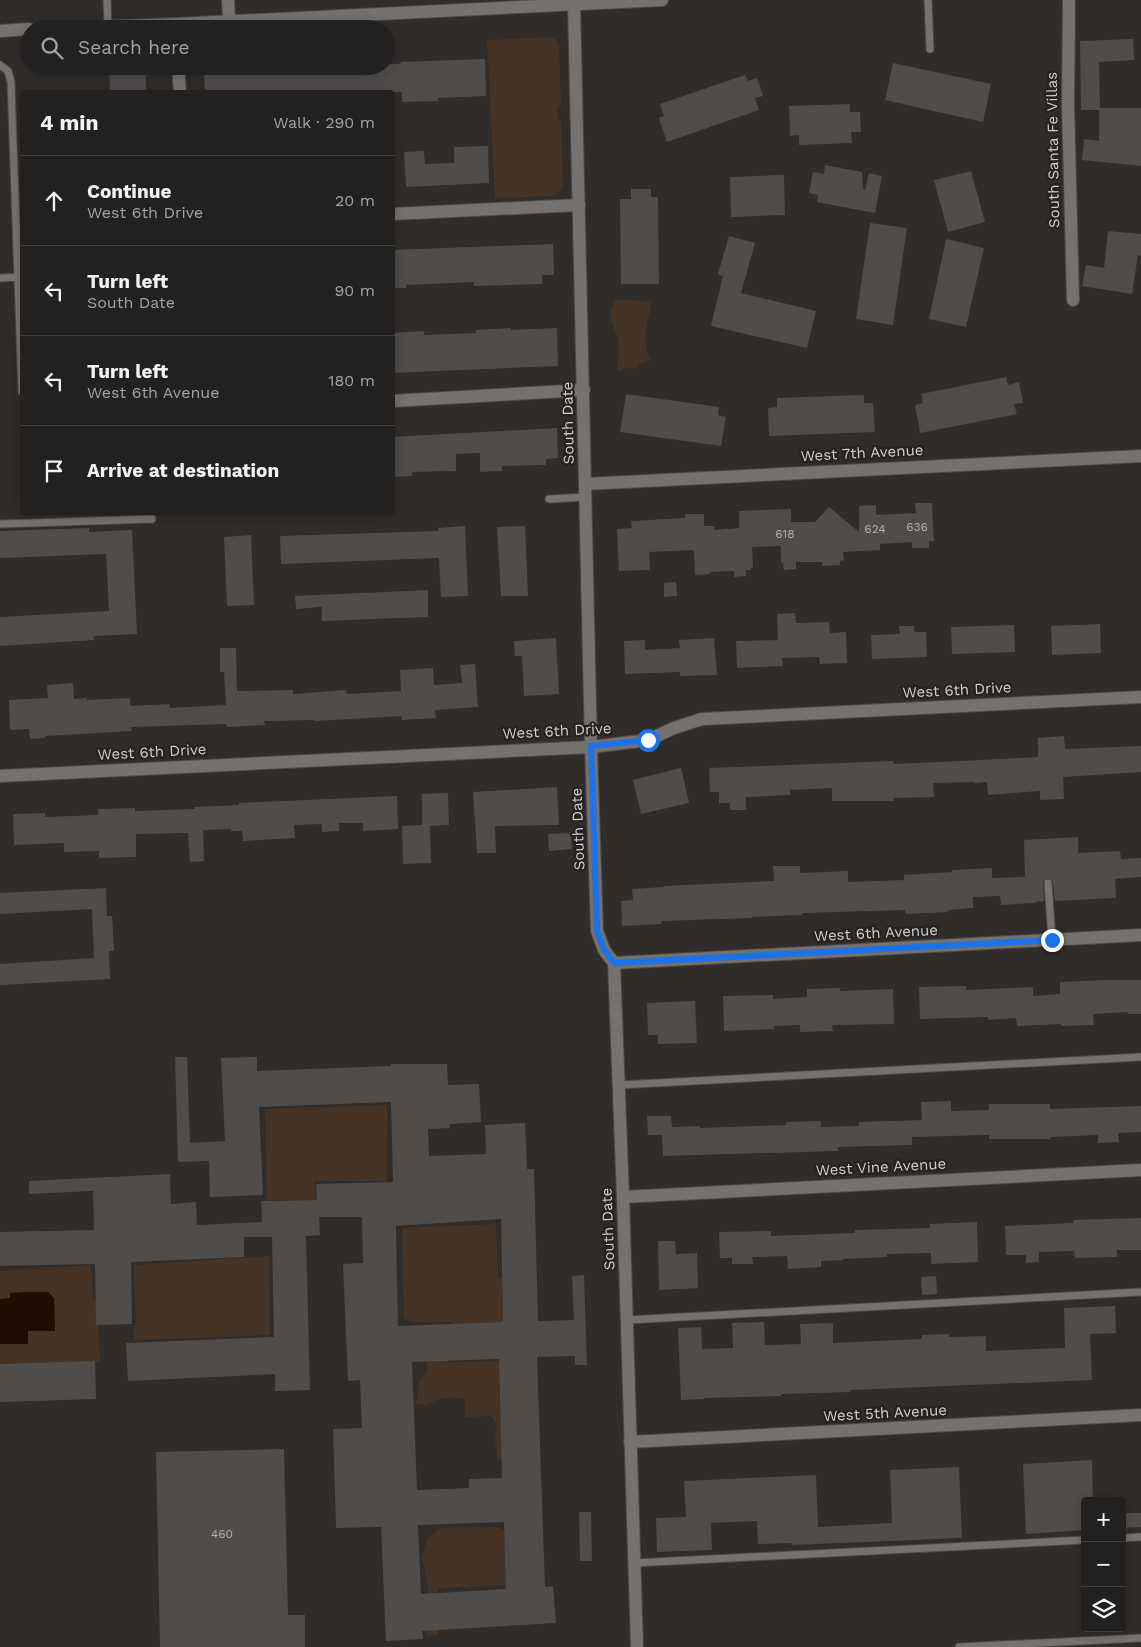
<!DOCTYPE html>
<html lang="en">
<head>
<meta charset="utf-8">
<style>
	:root { --surface:#232120; --page:#2f2e2d; --text:#f1f3f6; --muted:#a3a3a5; --line:#403e3e }
	body { margin:0; font-family:"Work Sans",sans-serif; background:var(--page); color:var(--text) }
	.controls { position:absolute; right:15px; bottom:15px; display:grid; overflow:hidden; border-radius:5px; box-shadow:0 2px 12px #0003 }
	.controls button { width:45px; height:45px; display:grid; place-items:center; padding:0; border:0; border-bottom:1px solid var(--line); background:var(--surface); color:var(--text); font:25px sans-serif }
	.stop { position:absolute; width:15px; height:15px; margin:-11px; border:4px solid #1a73e8; border-radius:50%; background:#fff }
	.stop.end { background:#1a73e8; border-color:#fff; box-shadow:0 1px 5px #0008 }
	.list { margin:0; padding:0; list-style:none }
	h2 { display:flex; justify-content:space-between; align-items:center; height:65px; margin:0; padding:0 20px; font-size:21px }
	h2 small { font-size:16px; font-weight:400; color:var(--muted) }
	.list li { display:grid; grid-template-columns:32px 1fr auto; gap:15px; align-items:center; box-sizing:border-box; height:90px; padding:0 20px; border-top:1px solid var(--line) }
	.list b { display:block; font-size:19px; white-space:nowrap }
	.list p { margin:0; font-size:16px; white-space:nowrap; color:var(--muted) }
	.list em { font-size:16px; font-style:normal; color:var(--muted) }
	.icon { flex:none; width:28px; height:28px; fill:none; stroke:currentColor; stroke-width:2; stroke-linecap:round; stroke-linejoin:round }
	.map { position:relative; flex:none; width:1141px; height:1647px; overflow:hidden }
	.search { position:absolute; background:var(--surface); box-shadow:0 2px 12px #0003; left:20px; top:20px; width:375px; height:55px; display:flex; align-items:center; gap:12px; box-sizing:border-box; padding:0 18px; border-radius:28px; color:var(--muted); font-size:19px }
	.panel { position:absolute; background:var(--surface); box-shadow:0 2px 12px #0003; left:20px; top:90px; width:375px; height:425px; border-radius:5px }
	.map>svg:first-child { display:block }
	.green { fill:#453426 }
	.water { fill:#210c00 }
	.building { fill:#4f4c4a; fill-rule:evenodd }
	.lines { fill:none; stroke-linecap:round; stroke-linejoin:round }
	.lane-casing { stroke:#4c4948; stroke-width:9 }
	.street-casing { stroke:#4c4948; stroke-width:14 }
	.secondary-casing { stroke:#4c4948; stroke-width:14 }
	.lane { stroke:#74716e; stroke-width:7 }
	.street { stroke:#74716e; stroke-width:12 }
	.secondary { stroke:#74716e; stroke-width:12 }
	.route { stroke:#1a73e8; stroke-width:6 }
	.labels { text-anchor:middle; stroke-width:4.5; stroke-linejoin:round; paint-order:stroke }
	.number-label { font-size:12px; fill:#b2b0ae }
	.street-label { font-size:15px; fill:#d3d1d0; stroke:#252220 }
</style>
</head>
<body>
<div class="map">
<svg width="1141" height="1647" viewBox="0 0 1141 1647">
	<rect width="100%" height="100%" fill="#2f2c2a"/>
	<g class="green">
		<path d="M551 37 556 40 559 46 561 107H557L558 120 561 121 563 186 558 193 552 196 495 198 487 40Z"/>
		<path d="M616 300 652 301C648 320 640 342 651 360L639 364V367L632 369 631 367 618 371C617 362 620 354 619 346 618 330 603 315 616 300Z"/>
		<path d="M387 1105V1181H315L316 1200H267L265 1109Z"/>
		<path d="M496 1224 498 1277 502 1278 503 1324 454 1325 450 1322H412L404 1318 402 1228Z"/>
		<path d="M269 1256 270 1335 135 1340 133 1334 136 1322 134 1265Z"/>
		<path d="M91 1265 94 1300 97 1301 100 1362 0 1364V1344H28V1331L55 1330 54 1298 48 1292 11 1293V1298L0 1299V1271Z"/>
		<path d="M448 1359 449 1362 498 1361 501 1373 499 1391 502 1406 506 1459 498 1460 495 1443 496 1423 491 1416 465 1417V1402L464 1399C451 1396 437 1398 426 1405L423 1404H416L420 1380 426 1373 427 1360Z"/>
		<path d="M499 1527 504 1531 508 1546 512 1585 438 1588V1635L427 1636 429 1618 427 1606 428 1587 422 1557 427 1539 441 1528Z"/>
	</g>
	<path class="water" d="M27 1292H48L54 1298 55 1331H28V1344H0V1299L10 1298V1293Z"/>
	<g class="building">
		<path d="M1133 39 1134 60 1099 62 1100 108H1141V166L1082 160 1084 139 1099 141V110H1081L1080 41Z"/>
		<path d="M485 59 486 96 438 98V101L402 102V92H205L204 73 303 68 386 66V64H401L400 62Z"/>
		<path d="M893 63 991 84 983 122 885 100Z"/>
		<path d="M109 66H125V74L146 73V92H110Z"/>
		<path d="M745 75 748 81 757 78 763 96 755 98 759 110 667 142 659 118 664 116 660 104Z"/>
		<path d="M850 104V112H860L861 132H851L852 143 799 145V135L790 136 789 106Z"/>
		<path d="M488 146 489 183 406 187 404 152 424 151 425 164 454 163V147Z"/>
		<path d="M825 165 862 172 863 189 865 190 869 173 882 176 875 213 817 202 818 195 809 193 813 172 824 174Z"/>
		<path d="M971 171 985 222 948 232 934 180Z"/>
		<path d="M784 175 785 215 731 217 730 177Z"/>
		<path d="M631 189H651V197H658L659 284H621L620 199H631Z"/>
		<path d="M870 223 907 228 893 325 856 319Z"/>
		<path d="M1108 231 1141 234V256L1138 255 1132 294 1082 286 1086 265 1104 268Z"/>
		<path d="M729 236 755 243 741 293 816 311 807 348 711 326 723 276 718 274Z"/>
		<path d="M946 239 984 248 966 327 929 319Z"/>
		<path d="M553 244 554 275H542V284L474 286V282L406 285 407 288H392V250Z"/>
		<path d="M511 328V330L557 328 558 366 392 373V333L424 331V335L476 333V330Z"/>
		<path d="M1006 377 1008 385 1019 382 1023 403 1014 404 1017 414 920 433 915 405 923 403 921 394Z"/>
		<path d="M626 394 719 407 718 415 726 417 721 446 620 432Z"/>
		<path d="M864 395V403H873L875 432 769 436 768 408 777 407V398Z"/>
		<path d="M557 428 558 458 546 459V465L502 466V471L480 472V453L456 454V471L412 472V476L392 477V437Z"/>
		<path d="M915 503H932L934 541H929V548H912V542L880 544V550L843 552 844 560 840 561V565L822 566V562H796V569L784 570 783 563H781V546L752 547 753 568H751V570H746V576L734 577V571L710 572V574L695 575 694 550 649 552 650 570 619 571 617 529 632 528 631 521 685 518V514H704V526H714V530L739 528V511L791 509V522H815L829 507 859 532V506L876 505V515L916 513Z"/>
		<path d="M465 526 468 596 441 597 439 558 281 564 280 536 438 531V528Z"/>
		<path d="M525 526 528 596H501L497 527Z"/>
		<path d="M89 528V532L132 530 137 634 93 636 94 640 0 646V617L109 611 106 554 0 558V531Z"/>
		<path d="M251 535 254 605 227 606 224 537Z"/>
		<path d="M676 582 677 596 664 597V583Z"/>
		<path d="M428 590V617L322 621V607L296 609 295 596Z"/>
		<path d="M795 613 796 623 829 622 830 633 846 632 847 663 820 664 819 657 782 658 783 666 737 668 736 641 778 640 777 614Z"/>
		<path d="M1100 624 1101 653 1052 655 1051 626Z"/>
		<path d="M1014 625 1015 652 952 654 951 627Z"/>
		<path d="M899 626H914V632H926L927 657 872 659 871 635 900 634Z"/>
		<path d="M556 638 559 694 524 696 522 656H515L514 641Z"/>
		<path d="M714 638 717 675 680 676V672L625 674 624 641 645 640V650L680 648 679 640Z"/>
		<path d="M220 648H236L237 691 293 690V694L346 690 347 694 401 691 400 670 433 668 434 685 462 683 460 665 475 664 478 707 435 710 436 718 402 720V716L315 721V720L264 721 265 725 227 727 226 724 131 727 132 731 45 736V738L30 739 29 729 10 730 9 700 48 698 47 685 73 683 74 699 87 698V700L130 698V706L169 704 170 708 226 705 224 672H220Z"/>
		<path d="M1064 736 1065 749 1141 746V772L1063 777 1064 799 1040 800V791L988 795 987 782 974 783V782L933 783 934 797 894 798V801H832V788L790 790V795L746 797V810H730V803H719V792H710L709 768 893 761V764L962 761 1038 757V738Z"/>
		<path d="M681 768 689 803 641 814 633 780Z"/>
		<path d="M557 787 559 825 495 826 496 853H477L473 792Z"/>
		<path d="M448 793 449 825 430 826 431 863 403 864 402 826 422 825V794Z"/>
		<path d="M397 796 398 829 363 831V823H339V831L322 832V824L294 825 295 838 243 841 242 831H231V829L203 830 204 861 190 862 188 833 136 834V857L99 858V851L64 852V843L14 845 13 814 45 813V817L98 815V809L135 808V811L195 809 194 807 239 805V803Z"/>
		<path d="M571 833 572 849 549 851 548 834Z"/>
		<path d="M1078 837V853L1120 851 1121 859 1141 858V877L1115 879 1116 898 1055 901 1053 882 1048 878 1045 879 1043 883 1044 901 1035 902V903L1001 905 1000 896 973 897V908L947 910 948 912 906 914 905 910 802 913V915L752 917V918L661 921V924L622 926 621 901 633 900 632 889 664 887V886L774 881 773 866H800V873L848 871V882L904 880V875L952 872V870L992 868V878L1025 877 1024 840Z"/>
		<path d="M106 888 107 916H112L114 951H109L110 979 0 985V964L94 958 92 909 0 914V893Z"/>
		<path d="M1105 980H1141V1014H1128V1012L1093 1014 1094 1025 1061 1026V1024L1017 1026 1016 1018 988 1020V1017L920 1019 919 987 966 986V990L1033 987V996L1060 994V982Z"/>
		<path d="M840 988V991L893 989 894 1024 832 1025 833 1031 800 1032V1025L774 1026V1029L724 1031 723 996 773 995V999L807 997V989Z"/>
		<path d="M695 1001 697 1043 658 1044V1035H648L647 1003Z"/>
		<path d="M175 1057H187L190 1143 225 1141 221 1058 257 1057V1071L391 1066V1064H447L448 1085 479 1084 481 1122 450 1124V1128L428 1129 429 1156 486 1154 485 1125 525 1123 527 1169H534L538 1321 574 1320 572 1276 584 1275 587 1365H575V1356L537 1357 545 1587 553 1586 556 1623 422 1631 423 1639 386 1641 381 1527 336 1528 333 1429 362 1428 360 1380 348 1381 343 1264 363 1263 362 1217H319L320 1235 306 1236 310 1390 275 1391V1374L128 1381 126 1343 274 1337 272 1237H244V1257L131 1262 132 1324 96 1325 95 1264 0 1266V1232L94 1230 93 1191 29 1194V1181L170 1174 171 1204 196 1202 197 1225 262 1222 261 1201 317 1200 316 1184 393 1182 391 1102 259 1107 263 1195 210 1197 209 1161 178 1162ZM501 1219 503 1322 398 1326 396 1226ZM499 1359 502 1478 469 1479V1488L417 1490 412 1362ZM504 1522 506 1589 421 1594 418 1525Z"/>
		<path d="M951 1101V1111L989 1110V1104H1050V1109L1141 1106V1132L1118 1133 1119 1142 1098 1143V1135L1050 1137V1139H989V1135L912 1137V1145L838 1147V1151L663 1156 662 1135H648L647 1116H671L672 1127 700 1126V1128L786 1125V1122L821 1121V1127L859 1126V1122L922 1120 921 1102Z"/>
		<path d="M1141 1218V1250H1117V1257L1075 1258 1074 1251 1039 1252V1262L1026 1263V1255H1006L1005 1226 1073 1223V1220Z"/>
		<path d="M977 1222 978 1262 931 1264V1253L887 1254V1257L843 1259V1260L821 1261V1267L788 1269 787 1256 752 1257 753 1264H732V1258H720L719 1232 771 1231V1236L855 1233V1230L930 1228V1224Z"/>
		<path d="M658 1241H675L676 1254 697 1253 698 1288 659 1290Z"/>
		<path d="M936 1276 937 1294 922 1295 921 1277Z"/>
		<path d="M1115 1306 1116 1333 1090 1334 1092 1380 850 1390V1392L781 1394V1396L704 1398V1399L681 1400 678 1328 701 1327 702 1349 733 1348 732 1323 764 1322 765 1345 801 1344 800 1324 833 1323V1343L922 1339V1335L949 1334V1337L986 1336V1351L1065 1348 1064 1308Z"/>
		<path d="M95 1361 96 1399 0 1402V1364Z"/>
		<path d="M284 1449 288 1615H305V1647H160L156 1452Z"/>
		<path d="M1092 1460 1093 1501H1085V1530L1026 1534 1023 1464Z"/>
		<path d="M959 1467 962 1538 792 1545V1543L758 1544 757 1521 711 1523 712 1550 657 1552 656 1518 686 1517 684 1481 816 1475 818 1527 892 1523 890 1470Z"/>
		<path d="M579 1512H591L592 1561H580Z"/>
		<path d="M1122 1513H1141V1527L1122 1528Z"/>
	</g>
	<g class="lines">
		<g class="lane-casing">
			<g id="lane">
				<path d="M107 0 108 27"/>
				<path d="M928 0 930 49"/>
				<path d="M0 65 8 71 11 82 22 392"/>
				<path d="M0 278 22 277"/>
				<path d="M549 499 586 497"/>
				<path d="M0 524 152 519"/>
				<path d="M1048 883 1052 940"/>
				<path d="M619 1085 1141 1057"/>
				<path d="M627 1320 1141 1292"/>
				<path d="M1122 1538 1141 1537"/>
				<path d="M634 1563 1085 1540"/>
				<path d="M959 1647 1141 1638"/>
			</g>
		</g>
		<g class="street-casing">
			<g id="street">
				<path d="M228 0 229 20"/>
				<path d="M1069 0 1068 104 1073 300"/>
				<path d="M574 4 591 747 597 931 604 950 614 963 623 1197 637 1647"/>
				<path d="M178 66 180 92"/>
				<path d="M392 214 579 205"/>
				<path d="M392 401 584 390"/>
				<path d="M585 484 1141 456"/>
				<path d="M0 776 591 747 648 740 674 728 702 719 1141 697"/>
				<path d="M614 963 1141 935"/>
				<path d="M623 1197 1141 1170"/>
				<path d="M630 1442 1141 1415"/>
			</g>
		</g>
		<g class="secondary-casing">
			<g id="secondary">
				<path d="M46 29 176 24 662 0"/>
				<path d="M0 31 29 29"/>
			</g>
		</g>
		<use href="#lane" class="lane"/>
		<use href="#street" class="street"/>
		<use href="#secondary" class="secondary"/>
	</g>
	<g class="lines">
		<path class="route" d="M648 740 591 746 597 931 604 950 614 963 1052 940"/>
	</g>
	<g class="labels">
		<g class="number-label">
			<text x="917" y="531">636</text>
			<text x="875" y="533">624</text>
			<text x="785" y="538">618</text>
			<text x="222" y="1538">460</text>
		</g>
		<g class="street-label">
			<text transform="translate(1053 150) rotate(-91)" y="5">South Santa Fe Villas</text>
			<text transform="translate(568 423) rotate(-91)" y="5">South Date</text>
			<text transform="translate(862 453) rotate(-3)" y="5">West 7th Avenue</text>
			<text transform="translate(957 690) rotate(-3)" y="5">West 6th Drive</text>
			<text transform="translate(557 731) rotate(-3)" y="5">West 6th Drive</text>
			<text transform="translate(152 752) rotate(-3)" y="5">West 6th Drive</text>
			<text transform="translate(578 829) rotate(-92)" y="5">South Date</text>
			<text transform="translate(876 933) rotate(-3)" y="5">West 6th Avenue</text>
			<text transform="translate(881 1167) rotate(-3)" y="5">West Vine Avenue</text>
			<text transform="translate(608 1229) rotate(-92)" y="5">South Date</text>
			<text transform="translate(885 1413) rotate(-3)" y="5">West 5th Avenue</text>
		</g>
	</g>
</svg>
<div class="controls">
<button>+</button>
<button>−</button>
<button><svg class="icon" aria-label="layers" viewBox="0 0 24 24"><path d="M12 4l9 5-9 5-9-5zM3 14l9 5 9-5"/></svg></button>
</div>
<div class="stop" style="left:648px;top:740px"></div>
<div class="stop end" style="left:1052px;top:940px"></div>
<div class="search"><svg class="icon" aria-label="search" viewBox="0 0 24 24"><circle cx="10" cy="10" r="6"/><path d="M15 15l6 6"/></svg>Search here</div>
<section class="panel">
<h2>4 min<small>Walk · 290 m</small></h2>
<ul class="list">
<li><svg class="icon" aria-label="ahead" viewBox="0 0 24 24"><path d="M12 20V5M6 11l6-6 6 6"/></svg><div><b>Continue</b><p>West 6th Drive</p></div><em>20 m</em></li>
<li><svg class="icon" aria-label="left" viewBox="0 0 24 24"><path d="M17 20v-9H6M10 6l-5 5 5 5"/></svg><div><b>Turn left</b><p>South Date</p></div><em>90 m</em></li>
<li><svg class="icon" aria-label="left" viewBox="0 0 24 24"><path d="M17 20v-9H6M10 6l-5 5 5 5"/></svg><div><b>Turn left</b><p>West 6th Avenue</p></div><em>180 m</em></li>
<li><svg class="icon" aria-label="arrive" viewBox="0 0 24 24"><path d="M6 21V4h12l-3 4 3 4H6"/></svg><div><b>Arrive at destination</b></div></li>
</ul>
</section>
</div>
</body>
</html>
